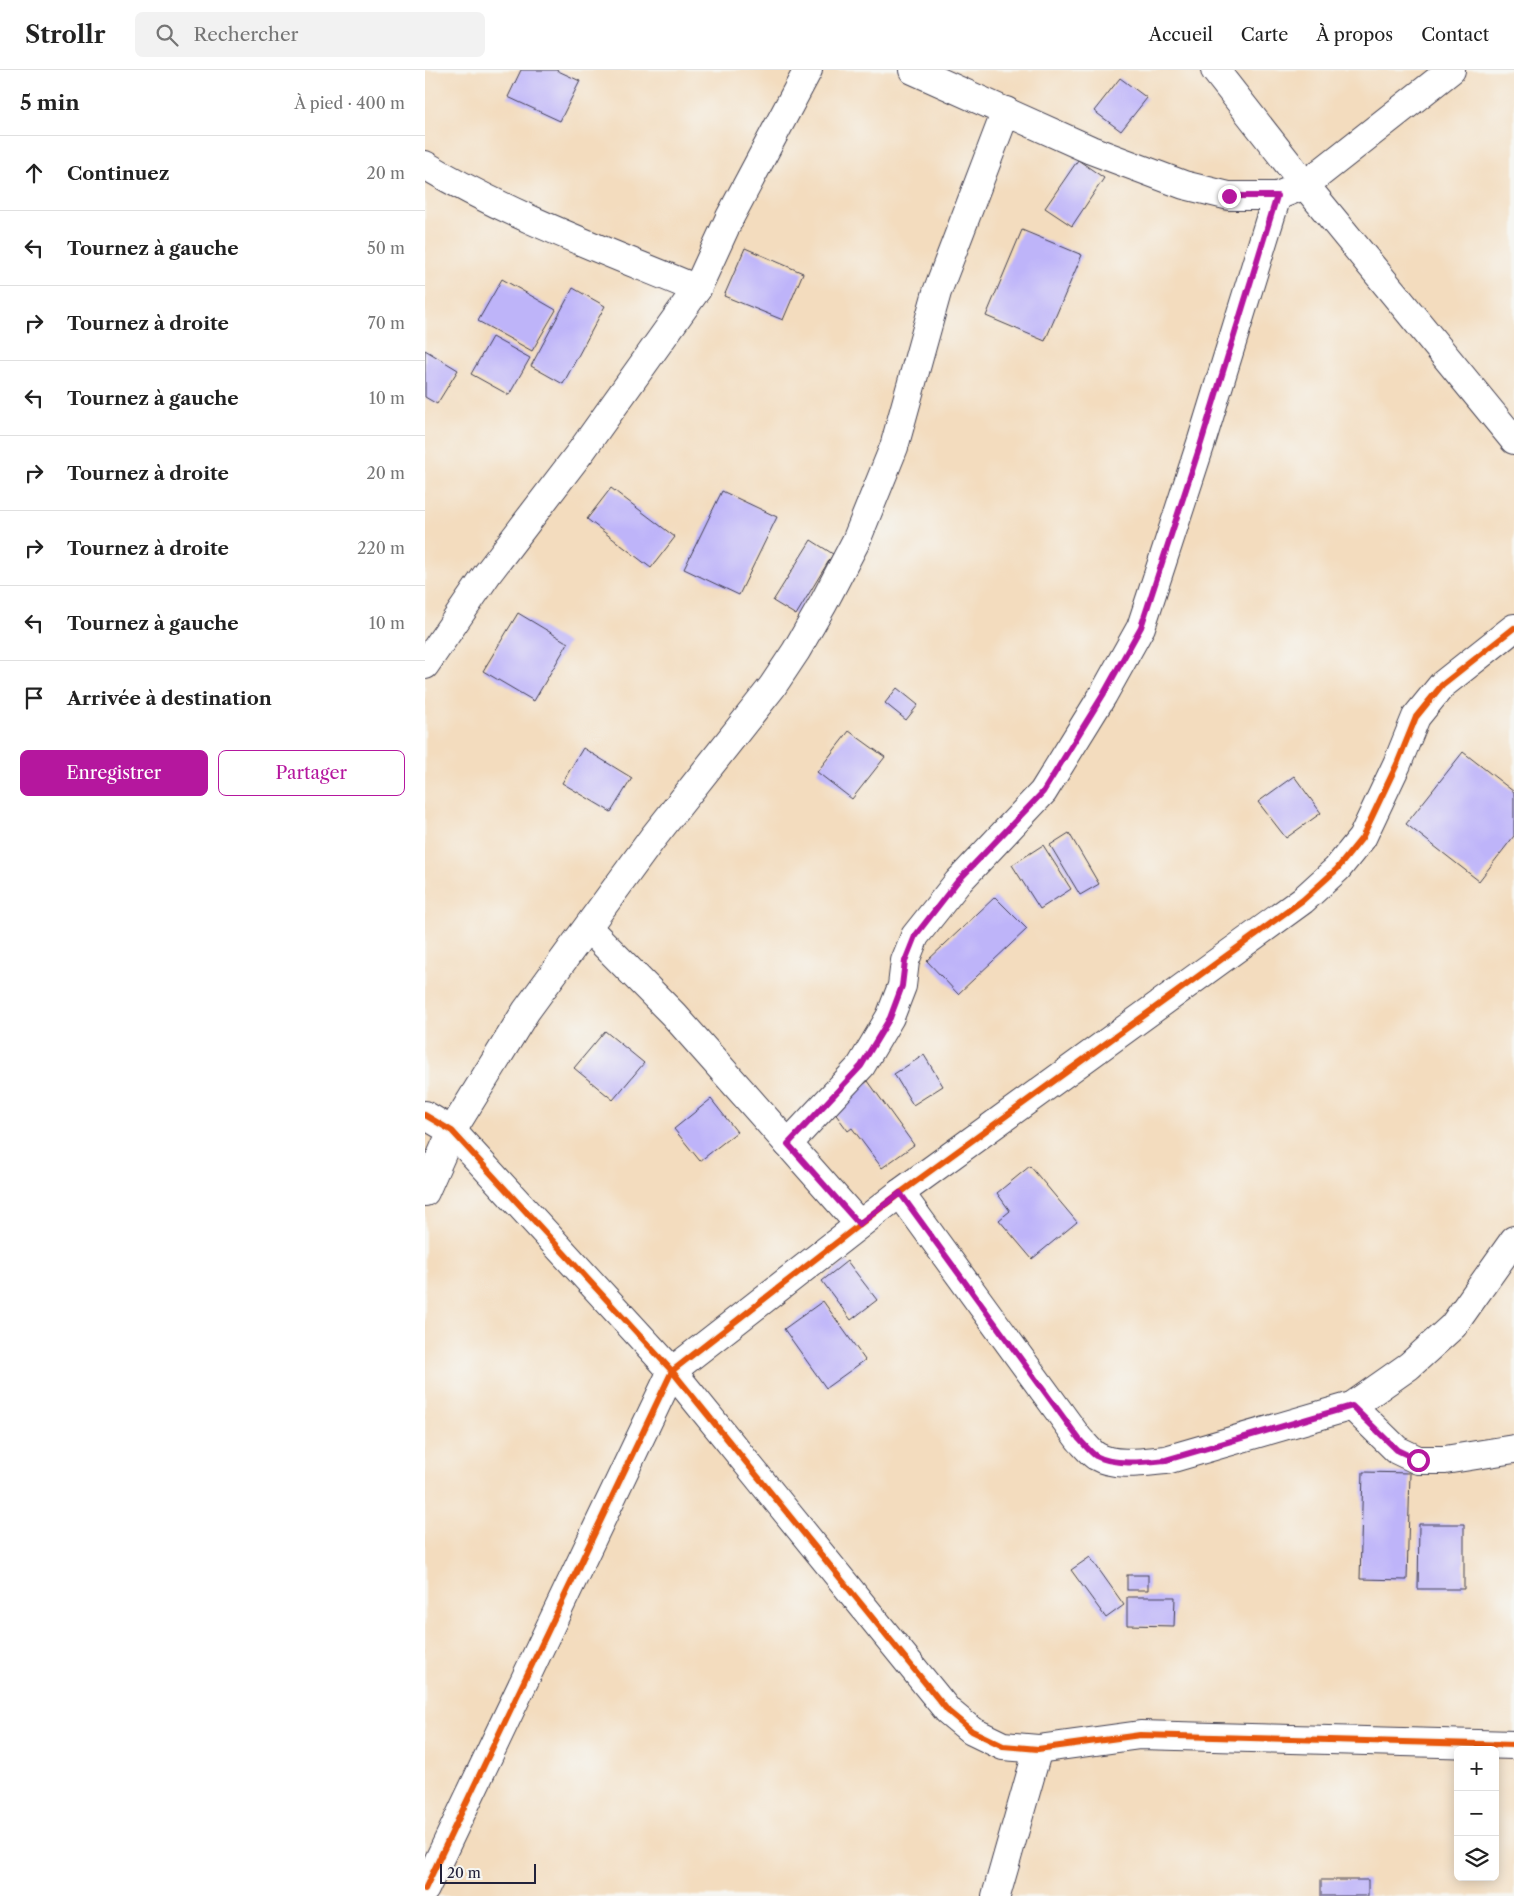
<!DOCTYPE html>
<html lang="fr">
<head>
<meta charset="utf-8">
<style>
	:root { --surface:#fff; --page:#f2f2f2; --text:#222; --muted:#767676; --line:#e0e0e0; --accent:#b5179e }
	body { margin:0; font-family:"Libre Caslon Text",serif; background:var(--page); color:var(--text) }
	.controls { position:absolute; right:15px; bottom:15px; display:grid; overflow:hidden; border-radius:8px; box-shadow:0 2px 12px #0003 }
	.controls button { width:45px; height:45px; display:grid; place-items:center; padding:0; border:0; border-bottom:1px solid var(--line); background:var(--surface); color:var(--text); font:25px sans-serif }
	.scale { position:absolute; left:15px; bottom:12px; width:96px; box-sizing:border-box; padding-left:5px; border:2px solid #22223b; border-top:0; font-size:14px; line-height:18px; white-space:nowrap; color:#22223b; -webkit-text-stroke:4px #f6f6f2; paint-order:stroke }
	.stop { position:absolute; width:15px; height:15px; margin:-11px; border:4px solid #b5179e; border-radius:50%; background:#fff }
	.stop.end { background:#b5179e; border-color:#fff; box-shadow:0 1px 5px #0008 }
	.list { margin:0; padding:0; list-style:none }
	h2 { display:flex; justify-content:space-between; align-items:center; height:65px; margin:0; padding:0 20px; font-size:21px }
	h2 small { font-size:16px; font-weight:400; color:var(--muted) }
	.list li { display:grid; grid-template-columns:32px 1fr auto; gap:15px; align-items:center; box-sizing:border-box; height:75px; padding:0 20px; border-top:1px solid var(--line) }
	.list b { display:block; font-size:19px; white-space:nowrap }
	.list em { font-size:16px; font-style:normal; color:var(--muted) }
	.actions { display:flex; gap:10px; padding:15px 20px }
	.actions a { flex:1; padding:11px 0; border:1px solid var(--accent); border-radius:8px; text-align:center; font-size:18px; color:var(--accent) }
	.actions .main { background:var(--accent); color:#fff }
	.icon { flex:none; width:28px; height:28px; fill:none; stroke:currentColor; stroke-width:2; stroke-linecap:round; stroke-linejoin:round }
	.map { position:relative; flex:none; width:1089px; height:1826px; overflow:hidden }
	header { display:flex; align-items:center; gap:30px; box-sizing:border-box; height:70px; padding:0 25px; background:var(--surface); border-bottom:1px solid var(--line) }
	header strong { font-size:24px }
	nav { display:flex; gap:28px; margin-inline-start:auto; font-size:18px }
	.search { width:350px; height:45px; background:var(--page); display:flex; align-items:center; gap:12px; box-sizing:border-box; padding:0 18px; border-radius:8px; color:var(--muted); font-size:19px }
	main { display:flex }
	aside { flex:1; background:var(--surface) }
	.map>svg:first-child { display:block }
	.building { fill:#beb4f9 }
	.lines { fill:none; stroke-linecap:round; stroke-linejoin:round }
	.street-casing { stroke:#413e4f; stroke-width:30 }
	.secondary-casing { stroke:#413e4f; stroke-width:30 }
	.street { stroke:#fff; stroke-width:28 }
	.secondary { stroke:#fff; stroke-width:28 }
	.cycleway-casing { stroke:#f6f6f2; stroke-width:9 }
	.cycleway { stroke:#e8590c; stroke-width:6 }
	.route { stroke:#b5179e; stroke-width:6 }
</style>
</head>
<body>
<header>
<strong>Strollr</strong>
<div class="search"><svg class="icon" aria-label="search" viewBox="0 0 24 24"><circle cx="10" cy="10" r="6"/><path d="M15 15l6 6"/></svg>Rechercher</div>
<nav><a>Accueil</a><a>Carte</a><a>À propos</a><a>Contact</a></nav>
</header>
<main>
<aside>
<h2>5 min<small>À pied · 400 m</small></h2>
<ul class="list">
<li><svg class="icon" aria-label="ahead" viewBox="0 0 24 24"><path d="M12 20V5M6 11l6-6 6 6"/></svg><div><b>Continuez</b></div><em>20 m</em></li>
<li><svg class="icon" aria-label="left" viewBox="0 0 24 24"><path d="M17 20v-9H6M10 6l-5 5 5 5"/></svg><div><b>Tournez à gauche</b></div><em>50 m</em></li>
<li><svg class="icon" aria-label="right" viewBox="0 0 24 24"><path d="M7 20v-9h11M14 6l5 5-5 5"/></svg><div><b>Tournez à droite</b></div><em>70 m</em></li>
<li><svg class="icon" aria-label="left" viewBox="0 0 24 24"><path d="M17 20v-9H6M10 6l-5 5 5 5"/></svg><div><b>Tournez à gauche</b></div><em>10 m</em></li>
<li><svg class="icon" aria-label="right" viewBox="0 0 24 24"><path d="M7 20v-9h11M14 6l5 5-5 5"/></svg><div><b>Tournez à droite</b></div><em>20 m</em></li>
<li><svg class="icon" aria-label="right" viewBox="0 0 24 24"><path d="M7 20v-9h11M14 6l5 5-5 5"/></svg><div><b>Tournez à droite</b></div><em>220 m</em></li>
<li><svg class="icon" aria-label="left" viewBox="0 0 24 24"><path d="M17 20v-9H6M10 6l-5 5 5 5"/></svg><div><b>Tournez à gauche</b></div><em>10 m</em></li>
<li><svg class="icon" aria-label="arrive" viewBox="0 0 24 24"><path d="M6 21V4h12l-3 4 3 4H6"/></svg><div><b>Arrivée à destination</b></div></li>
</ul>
<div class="actions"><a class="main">Enregistrer</a><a>Partager</a></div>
</aside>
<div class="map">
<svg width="1089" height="1826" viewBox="0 0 1089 1826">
	<rect width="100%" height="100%" fill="#f6f6f2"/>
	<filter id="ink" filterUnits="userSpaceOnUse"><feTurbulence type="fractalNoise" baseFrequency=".02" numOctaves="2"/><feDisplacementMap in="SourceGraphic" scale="10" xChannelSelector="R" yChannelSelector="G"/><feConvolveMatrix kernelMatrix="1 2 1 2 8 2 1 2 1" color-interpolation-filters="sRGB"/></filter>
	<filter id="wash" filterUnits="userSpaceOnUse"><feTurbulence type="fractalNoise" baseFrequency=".0096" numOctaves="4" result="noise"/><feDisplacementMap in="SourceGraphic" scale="20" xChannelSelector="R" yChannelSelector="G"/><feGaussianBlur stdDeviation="1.12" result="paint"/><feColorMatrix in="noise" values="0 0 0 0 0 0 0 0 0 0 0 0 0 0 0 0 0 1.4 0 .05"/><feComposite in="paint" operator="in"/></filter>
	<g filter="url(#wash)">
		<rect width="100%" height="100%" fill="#f3dcbe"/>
		<g id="blocks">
			<g class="building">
				<path d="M96 0H131L155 11 135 51 83 27Z"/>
				<path d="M695 8 722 28 696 61 669 41Z"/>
				<path d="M653 90 679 108 647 156 620 138Z"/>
				<path d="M597 160 657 185 620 271 561 246Z"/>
				<path d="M320 178 378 203 358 250 299 226Z"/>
				<path d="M77 209 131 240 107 281 53 251Z"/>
				<path d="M148 218 180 236 138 314 106 296Z"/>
				<path d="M67 267 105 288 84 325 46 304Z"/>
				<path d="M0 280 33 300 12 334 0 327Z"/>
				<path d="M186 418 250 467 226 498 162 449Z"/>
				<path d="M297 421 352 447 314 525 259 499Z"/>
				<path d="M386 470 408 484 371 545 348 531Z"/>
				<path d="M93 543 143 573 109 631 58 601Z"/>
				<path d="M472 618 493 635 481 650 460 633Z"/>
				<path d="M424 661 460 687 427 729 392 702Z"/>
				<path d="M158 678 207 708 186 742 137 713Z"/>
				<path d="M1038 682 1089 722V766L1054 811 981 754Z"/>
				<path d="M869 706 896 743 861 768 833 732Z"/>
				<path d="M644 763 674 814 655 825 625 775Z"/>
				<path d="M618 775 646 819 615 839 587 795Z"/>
				<path d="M570 827 602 859 533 924 502 891Z"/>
				<path d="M180 961 219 993 188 1030 149 998Z"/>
				<path d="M499 985 518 1016 488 1035 469 1004Z"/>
				<path d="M443 1011 489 1075 457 1098 427 1058 423 1061 406 1038Z"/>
				<path d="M286 1029 312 1062 275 1091 249 1059Z"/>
				<path d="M605 1096 652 1152 607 1189 574 1150 585 1141 572 1123Z"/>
				<path d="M422 1191 452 1230 426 1250 397 1211Z"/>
				<path d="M398 1231 440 1290 401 1318 359 1259Z"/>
				<path d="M938 1402 985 1403 982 1510 935 1509Z"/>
				<path d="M994 1454H1039V1519H993Z"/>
				<path d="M665 1487 699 1535 681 1548 646 1500Z"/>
				<rect x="702" y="1505" width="21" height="15"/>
				<path d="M702 1527H750L749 1556 702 1555Z"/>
				<rect x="896" y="1810" width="47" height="16"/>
			</g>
		</g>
	</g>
	<g filter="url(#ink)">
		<use href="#blocks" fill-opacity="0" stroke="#413e4f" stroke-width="1"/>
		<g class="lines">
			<g class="street-casing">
				<g id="street">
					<path d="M488 0 666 80 759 115 804 126H852L880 115 1026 0"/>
					<path d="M0 95C85 146 181 181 272 219"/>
					<path d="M0 595 63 503 157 380 272 219 305 147 383 0"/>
					<path d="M163 858 249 945 434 1154"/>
					<path d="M0 1045 27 1061 247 1301 523 1641 547 1661 578 1676 613 1679 715 1665 1089 1675"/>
					<path d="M363 1074 436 996 465 947 477 916 480 891 490 866 533 812 618 722 678 625 716 557 776 373 852 126"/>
					<path d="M0 1122 27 1061 101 941 227 769 347 617 371 581 398 534 431 471 469 377 512 222 581 41"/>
					<path d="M475 1123 654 1369C659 1374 665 1382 671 1386 690 1397 719 1392 741 1390L927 1336 972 1380 993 1390H1020L1089 1379"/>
					<path d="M927 1336 984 1296 1028 1256 1089 1170"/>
					<path d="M0 1819 247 1301 475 1123 878 830 912 799 937 768 972 694 991 647 1017 615 1089 558"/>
					<path d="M571 1826 613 1679"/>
				</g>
			</g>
			<g class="secondary-casing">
				<path id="secondary" d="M790 0 880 115 1089 370"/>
			</g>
			<use href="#street" class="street"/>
			<use href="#secondary" class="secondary"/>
			<g class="cycleway-casing">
				<g id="cycleway">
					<path d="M0 1045 27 1061 247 1301 523 1641 547 1661 578 1676 613 1679 715 1665 1089 1675"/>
					<path d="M0 1819 247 1301 475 1123 878 830 912 799 937 768 972 694 991 647 1017 615 1089 558"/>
				</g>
			</g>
			<use href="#cycleway" class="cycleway"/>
		</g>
	</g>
	<g class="lines" filter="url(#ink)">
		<path class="route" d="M804 126H852L776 373 716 557 678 625 618 722 532 812 490 866 480 891 477 916 465 948 436 996 363 1074 434 1154 475 1123 654 1369C659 1374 665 1382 671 1386 689 1396 721 1392 741 1390L927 1336 972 1380 993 1390"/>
	</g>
</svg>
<div class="controls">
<button>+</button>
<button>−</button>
<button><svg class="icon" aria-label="layers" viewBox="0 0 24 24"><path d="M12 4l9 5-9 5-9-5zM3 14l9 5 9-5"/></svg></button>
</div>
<div class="scale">20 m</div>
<div class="stop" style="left:993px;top:1390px"></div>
<div class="stop end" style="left:804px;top:126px"></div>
</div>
</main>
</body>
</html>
